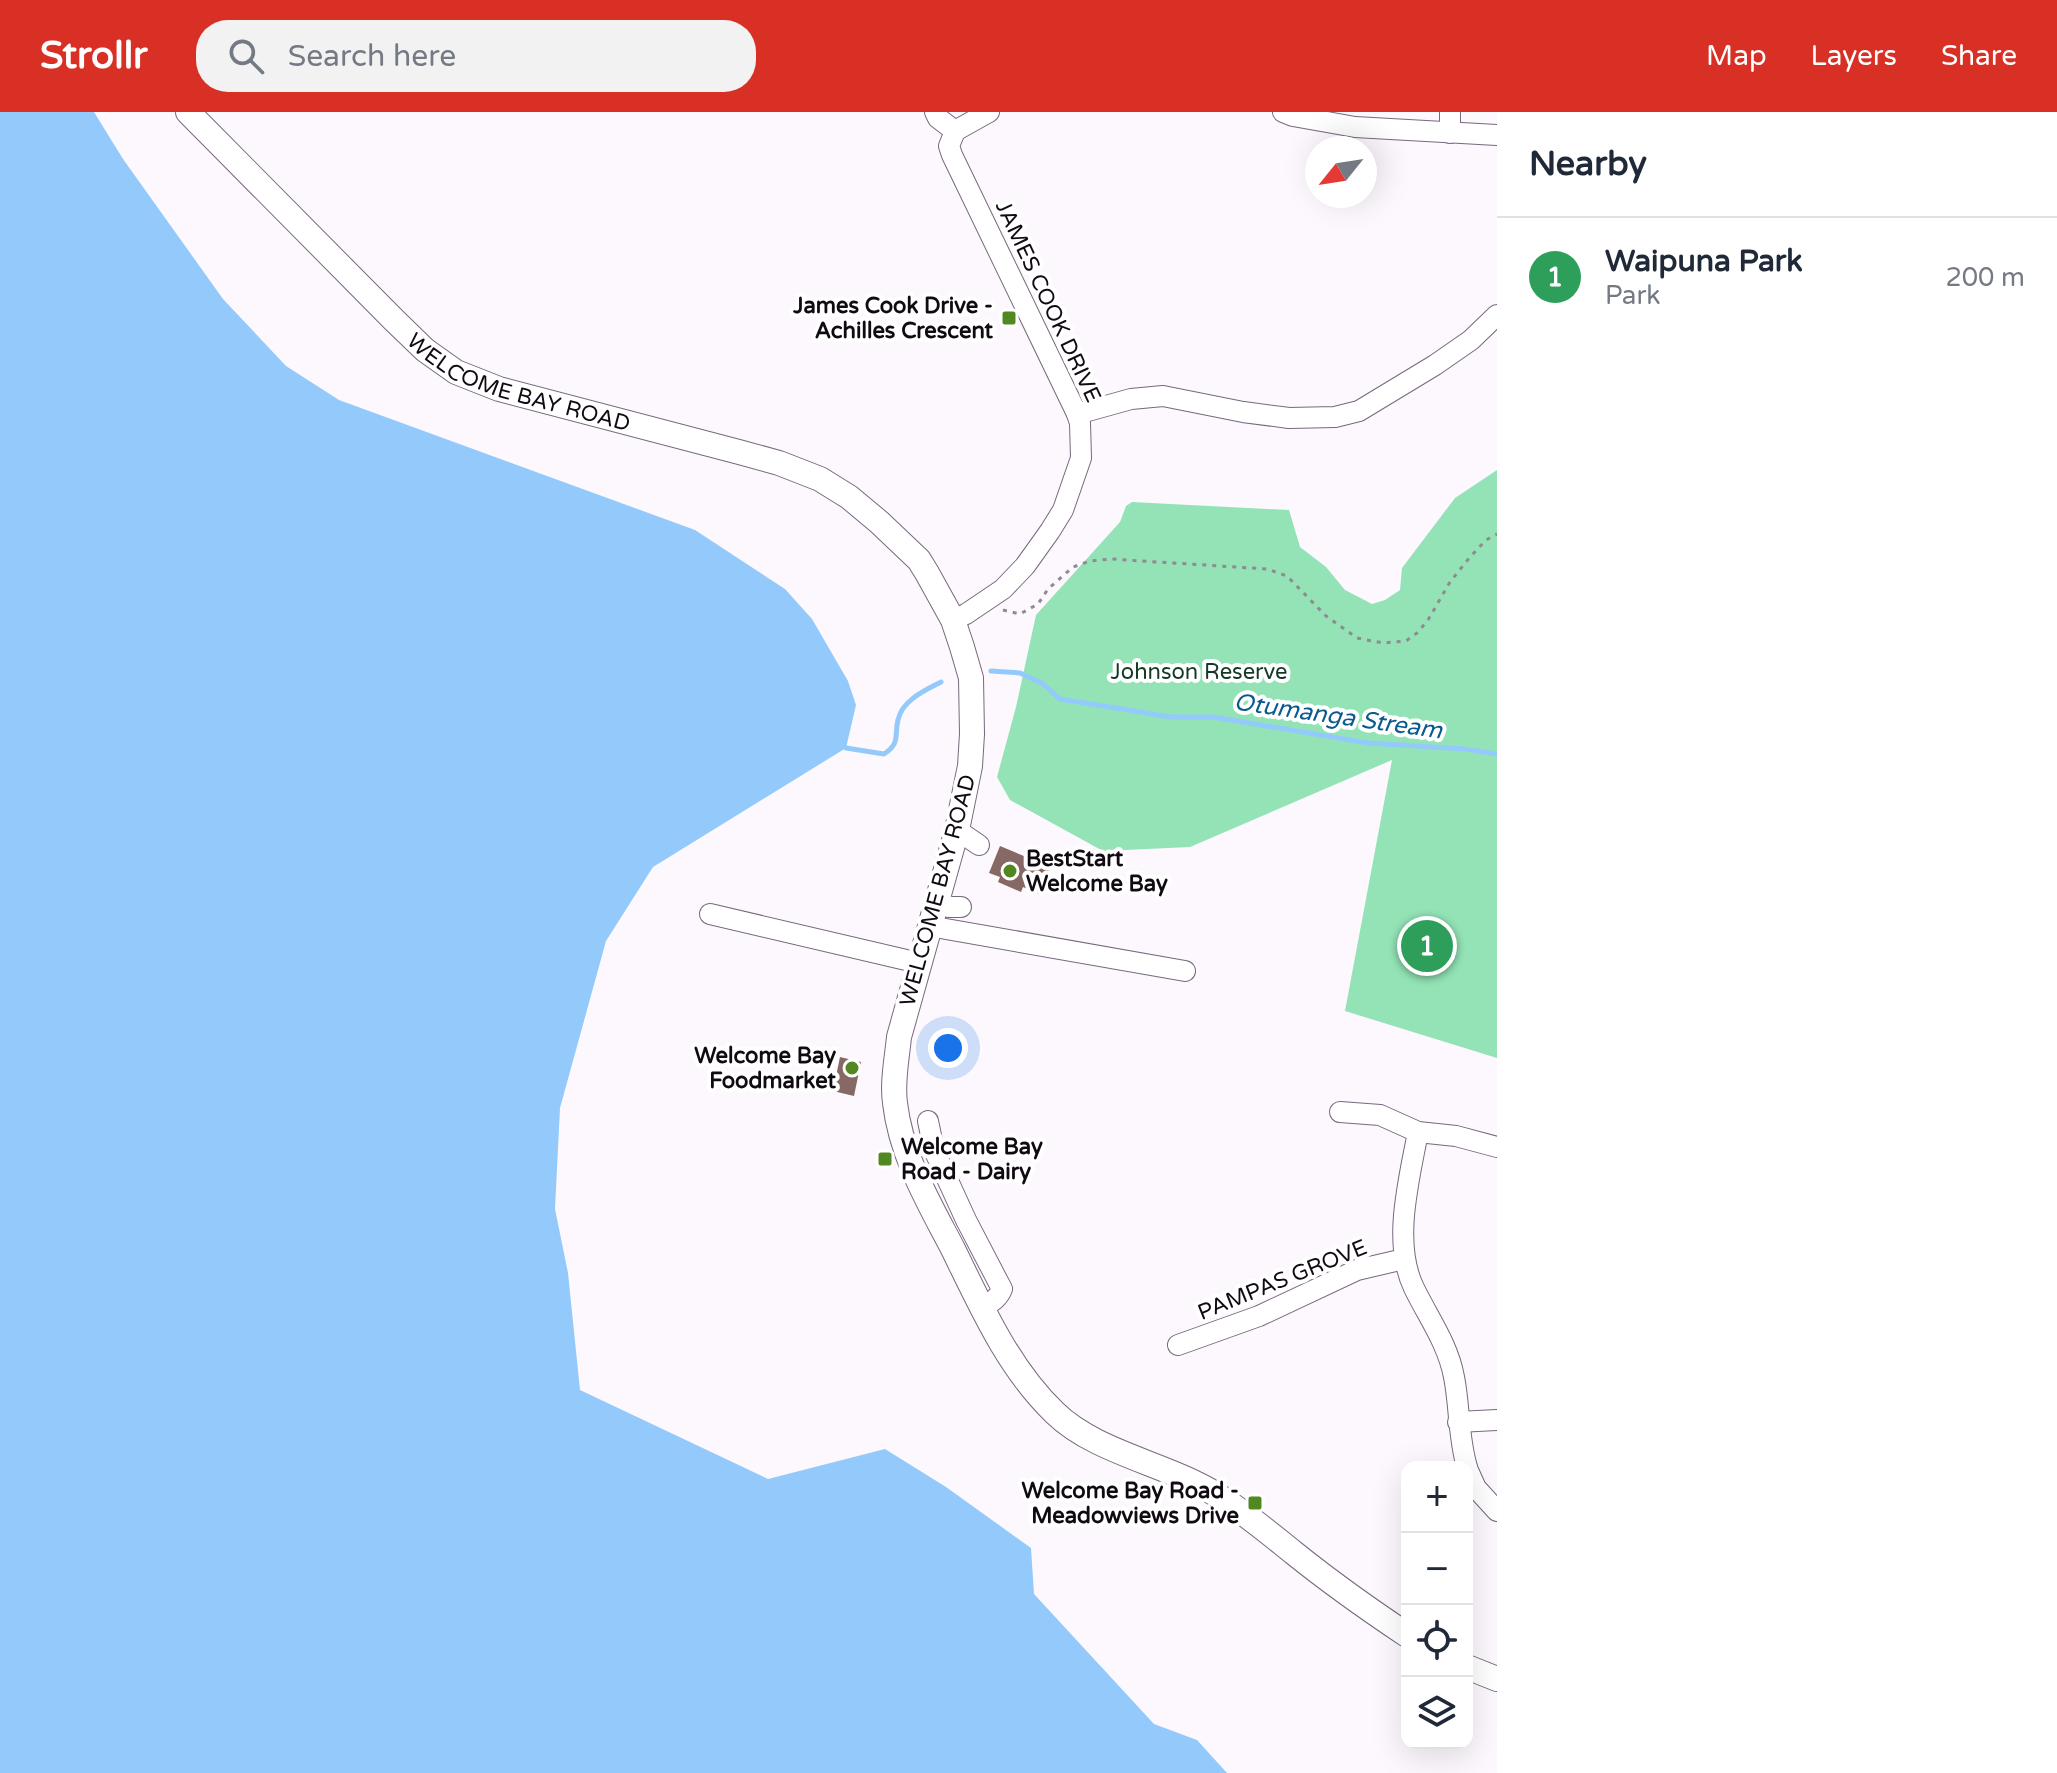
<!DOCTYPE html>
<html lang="en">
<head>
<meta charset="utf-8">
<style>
	:root { --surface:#fff; --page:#f2f2f3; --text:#1f2937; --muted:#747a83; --line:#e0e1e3; --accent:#d93025 }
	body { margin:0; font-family:"Varela Round",sans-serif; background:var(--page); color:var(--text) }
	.controls { position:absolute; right:24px; bottom:24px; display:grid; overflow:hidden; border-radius:16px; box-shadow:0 8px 32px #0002 }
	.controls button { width:72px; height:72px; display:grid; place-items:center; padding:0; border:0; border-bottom:2px solid var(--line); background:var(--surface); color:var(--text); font:40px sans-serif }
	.compass { position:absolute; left:1305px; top:24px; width:72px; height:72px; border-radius:50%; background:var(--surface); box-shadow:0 8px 32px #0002; rotate:240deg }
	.you { position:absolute; left:948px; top:936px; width:28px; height:28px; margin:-20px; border:6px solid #fff; border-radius:50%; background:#1a73e8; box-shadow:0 0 0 12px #1a73e833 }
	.badge { display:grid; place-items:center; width:52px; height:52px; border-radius:50%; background:var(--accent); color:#fff; font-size:26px; font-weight:700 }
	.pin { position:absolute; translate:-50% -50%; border:4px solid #fff; box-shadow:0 2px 8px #0006 }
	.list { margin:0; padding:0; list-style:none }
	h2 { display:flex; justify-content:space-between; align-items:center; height:104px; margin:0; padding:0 32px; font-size:34px }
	h2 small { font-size:26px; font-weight:400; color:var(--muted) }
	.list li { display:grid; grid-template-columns:52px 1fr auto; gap:24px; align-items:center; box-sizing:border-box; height:120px; padding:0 32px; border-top:2px solid var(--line) }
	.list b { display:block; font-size:30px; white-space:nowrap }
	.list p { margin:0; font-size:26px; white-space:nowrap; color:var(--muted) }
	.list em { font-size:26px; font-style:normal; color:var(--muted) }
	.icon { flex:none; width:44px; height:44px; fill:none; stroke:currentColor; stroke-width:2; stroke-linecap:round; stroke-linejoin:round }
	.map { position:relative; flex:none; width:1497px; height:1661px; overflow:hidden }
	header { display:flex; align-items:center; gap:48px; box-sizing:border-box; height:112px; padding:0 40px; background:var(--accent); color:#fff }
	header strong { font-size:38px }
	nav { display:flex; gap:44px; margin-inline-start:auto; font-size:28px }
	.search { width:560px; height:72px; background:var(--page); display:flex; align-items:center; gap:20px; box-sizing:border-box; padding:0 28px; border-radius:32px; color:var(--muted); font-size:30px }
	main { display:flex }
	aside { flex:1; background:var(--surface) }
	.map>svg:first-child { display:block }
	.green { fill:#93e3b6 }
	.water { fill:#94cafb }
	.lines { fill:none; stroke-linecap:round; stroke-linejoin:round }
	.stream { stroke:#94cafb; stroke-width:5 }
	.building { fill:#866864 }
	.minor-casing { stroke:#78687e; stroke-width:22 }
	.major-casing { stroke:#78687e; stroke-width:26 }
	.path { stroke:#908a91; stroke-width:3; stroke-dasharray:4 6; stroke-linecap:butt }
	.minor { stroke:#fff; stroke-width:20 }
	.major { stroke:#fff; stroke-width:24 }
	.poi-dot { fill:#528822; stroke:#fff; stroke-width:3 }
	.labels { text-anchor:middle; stroke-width:8; stroke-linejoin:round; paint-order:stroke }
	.street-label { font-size:22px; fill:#110a13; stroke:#fff }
	.poi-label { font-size:22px; font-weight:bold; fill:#110a13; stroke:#fff; text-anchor:end }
	.park-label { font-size:22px; fill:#143a27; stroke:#fff }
	.water-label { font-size:24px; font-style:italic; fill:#0a5990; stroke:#fff }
</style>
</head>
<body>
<header>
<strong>Strollr</strong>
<div class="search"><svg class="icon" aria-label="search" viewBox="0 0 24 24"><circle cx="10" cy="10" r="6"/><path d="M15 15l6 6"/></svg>Search here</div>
<nav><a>Map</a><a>Layers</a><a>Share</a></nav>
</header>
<main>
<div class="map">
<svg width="1497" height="1661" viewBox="0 0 1497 1661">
	<rect width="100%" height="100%" fill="#fcf8fd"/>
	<path class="green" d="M1497 358V946L1345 899 1392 648 1190 735 1103 739 1010 688 997 665 1016 595 1036 503 1120 410 1126 394 1132 390 1289 398 1300 435 1326 455 1345 478 1372 492 1385 488 1400 478 1402 456 1455 386Z"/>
	<path class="water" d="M0 0H94L123 47 223 187 286 254 339 288 695 418 785 477 812 507 848 569 856 593 846 636 653 755 606 829 560 996 555 1097 568 1161 580 1278 768 1367 885 1337 946 1375 1031 1436 1034 1482 1154 1612 1197 1628 1227 1661H0Z"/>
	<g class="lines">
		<g class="stream">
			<path d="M991 559 1020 561 1043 572 1060 587 1171 605H1213L1368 631 1465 637 1497 642"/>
			<path d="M846 636 884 642C901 631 894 623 898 608 902 588 926 578 941 570"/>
		</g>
	</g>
	<g class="building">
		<path d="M1000 734 1050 755 1039 782 1023 775 1021 780 998 770 1000 765 989 761Z"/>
		<path d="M840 945 861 950 854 984 833 979Z"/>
	</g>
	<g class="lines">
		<g class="minor-casing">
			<g id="minor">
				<path d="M935 0 938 6 955 19"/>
				<path d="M1283 0 1293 4 1355 15 1497 23"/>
				<path d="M1450 0V21"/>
				<path d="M955 19 989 0"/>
				<path d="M1077 302 1131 287 1163 284 1243 300 1289 306 1335 305 1359 299 1435 253 1471 228 1497 203"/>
				<path d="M953 508 966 502 1003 477 1025 454 1050 419 1063 398 1081 346 1080 311 1077 302 952 43 949 34 955 19"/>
				<path d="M957 718 979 733"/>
				<path d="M937 788 949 795H961"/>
				<path d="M710 802 919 851"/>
				<path d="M929 814 1185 859"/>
				<path d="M1340 1000 1380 1003 1418 1020 1456 1024 1497 1035"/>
				<path d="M928 1009 934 1038 966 1108 1002 1177C998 1187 991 1190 982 1196"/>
				<path d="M1418 1020C1409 1068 1392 1131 1414 1176 1428 1205 1448 1232 1454 1265 1460 1295 1458 1325 1467 1355"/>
				<path d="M1178 1233 1259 1204 1357 1158 1404 1147"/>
				<path d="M1458 1310 1497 1308"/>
				<path d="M1467 1356 1476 1376 1497 1399"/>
			</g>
		</g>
		<g class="major-casing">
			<g id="major">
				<path id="s1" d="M188 0 394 208 425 238 456 260 499 277 739 340 779 351 820 367 849 385 879 410 919 448 927 461 953 508 962 535 971 566 972 622 970 654 957 718 899 925C897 946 892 970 895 991 901 1044 929 1091 953 1137 981 1194 1008 1256 1055 1301 1096 1341 1168 1352 1217 1383 1244 1400 1269 1421 1294 1441 1330 1470 1368 1497 1407 1523"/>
				<path d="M1467 1555 1497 1567"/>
			</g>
		</g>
		<path class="path" d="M1003 498 1020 502 1038 492 1048 477 1073 455 1090 449 1111 447 1267 457 1287 464 1326 504 1357 526 1383 531 1406 529 1417 521 1428 508 1450 470 1470 445 1486 428 1497 422"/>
		<use href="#minor" class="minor"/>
		<use href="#major" class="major"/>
	</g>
	<g class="poi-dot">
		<rect x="1001" y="198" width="16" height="16" rx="4"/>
		<circle cx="1010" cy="759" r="8"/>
		<circle cx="852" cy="956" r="8"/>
		<rect x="877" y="1039" width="16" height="16" rx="4"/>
		<rect x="1247" y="1383" width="16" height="16" rx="4"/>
	</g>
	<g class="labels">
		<g class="street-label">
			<text transform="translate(1049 189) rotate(65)" y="8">JAMES COOK DRIVE</text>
			<text dy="8" stroke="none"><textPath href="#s1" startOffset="436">WELCOME BAY ROAD</textPath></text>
			<text transform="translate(937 778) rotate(-75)" y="8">WELCOME BAY ROAD</text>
			<text transform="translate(1282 1167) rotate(-22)" y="8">PAMPAS GROVE</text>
		</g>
		<g class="poi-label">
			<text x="993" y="201">James Cook Drive -<tspan x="993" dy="25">Achilles Crescent</tspan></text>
			<text x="1026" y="754" text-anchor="start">BestStart<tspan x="1026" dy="25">Welcome Bay</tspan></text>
			<text x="836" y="951">Welcome Bay<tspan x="836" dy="25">Foodmarket</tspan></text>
			<text x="901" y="1042" text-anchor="start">Welcome Bay<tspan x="901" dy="25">Road - Dairy</tspan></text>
			<text x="1239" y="1386">Welcome Bay Road -<tspan x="1239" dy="25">Meadowviews Drive</tspan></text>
		</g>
		<g class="park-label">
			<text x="1199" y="567">Johnson Reserve</text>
		</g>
		<g class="water-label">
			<text transform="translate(1338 604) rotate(8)" y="8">Otumanga Stream</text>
		</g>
	</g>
</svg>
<div class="controls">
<button>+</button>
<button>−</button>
<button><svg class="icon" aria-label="locate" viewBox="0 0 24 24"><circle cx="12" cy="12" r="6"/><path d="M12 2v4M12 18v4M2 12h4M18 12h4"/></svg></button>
<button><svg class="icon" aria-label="layers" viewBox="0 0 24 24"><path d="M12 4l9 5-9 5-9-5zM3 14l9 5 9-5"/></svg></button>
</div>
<svg class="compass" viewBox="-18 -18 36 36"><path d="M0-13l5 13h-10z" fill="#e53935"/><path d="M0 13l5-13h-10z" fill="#747a83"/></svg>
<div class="you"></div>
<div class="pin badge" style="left:1427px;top:834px;background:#2e9e5b">1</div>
</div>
<aside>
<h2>Nearby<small></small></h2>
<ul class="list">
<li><span class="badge" style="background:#2e9e5b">1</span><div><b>Waipuna Park</b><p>Park</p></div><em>200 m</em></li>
</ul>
</aside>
</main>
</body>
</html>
